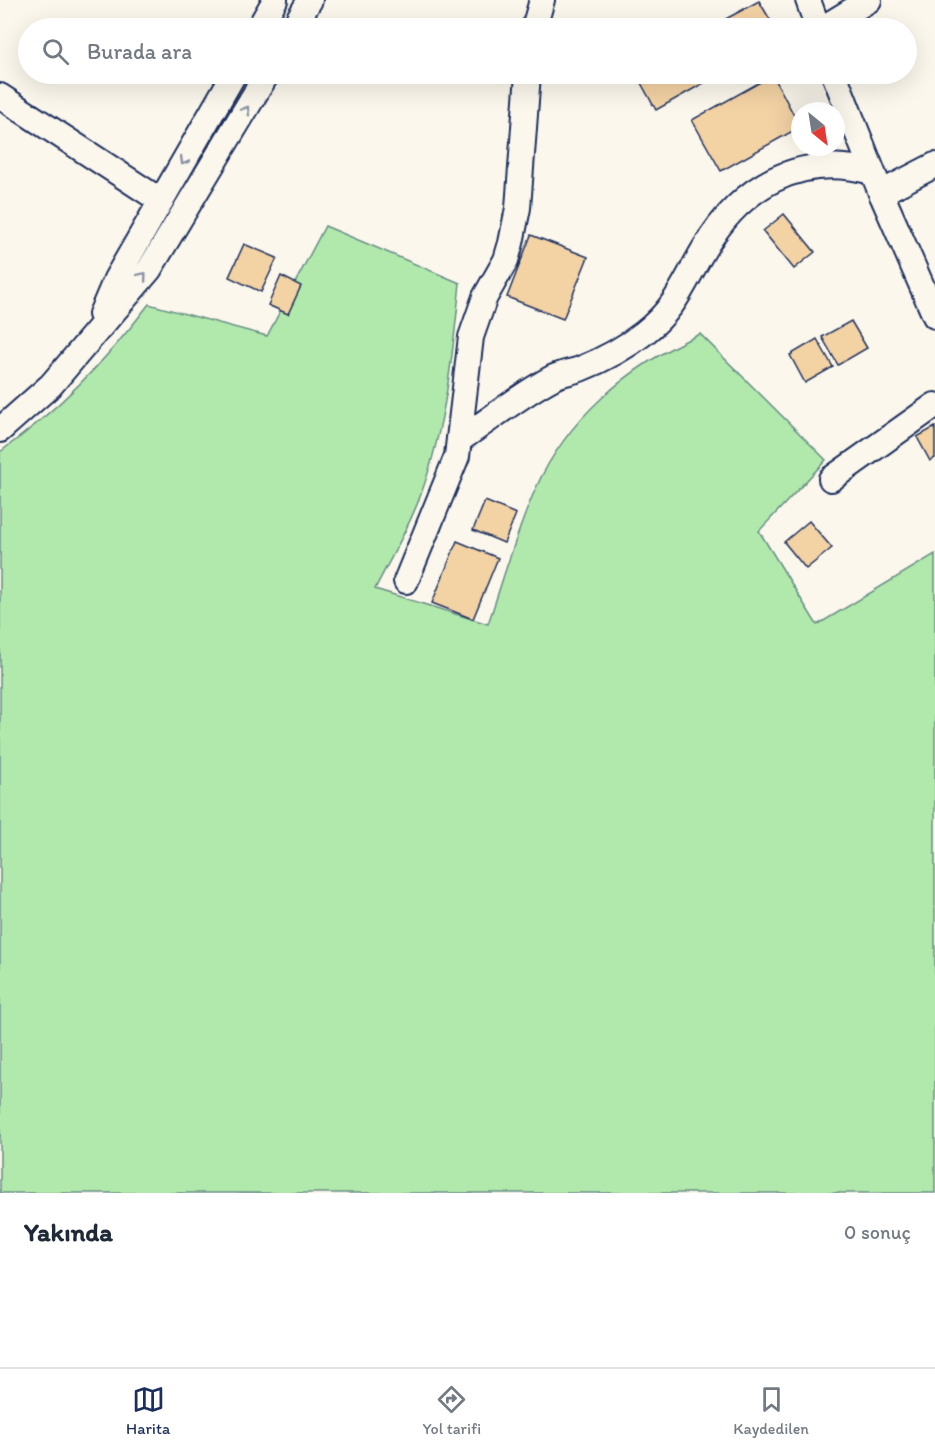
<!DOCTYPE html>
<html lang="tr">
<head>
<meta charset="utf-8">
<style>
	:root { --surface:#fff; --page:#f2f2f3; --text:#1f2937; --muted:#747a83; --line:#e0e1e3; --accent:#1b2f5e }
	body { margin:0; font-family:Itim,sans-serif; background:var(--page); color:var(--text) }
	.compass { position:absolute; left:791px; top:102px; width:54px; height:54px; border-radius:50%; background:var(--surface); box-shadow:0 6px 24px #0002; rotate:150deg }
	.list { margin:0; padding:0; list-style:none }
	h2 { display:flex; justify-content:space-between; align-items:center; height:78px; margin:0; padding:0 24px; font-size:26px }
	h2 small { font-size:20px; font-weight:400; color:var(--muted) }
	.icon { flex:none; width:33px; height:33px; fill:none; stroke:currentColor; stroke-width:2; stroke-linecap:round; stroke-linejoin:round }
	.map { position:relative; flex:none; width:935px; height:1193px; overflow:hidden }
	.search { position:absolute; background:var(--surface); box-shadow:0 6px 24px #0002; left:18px; right:18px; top:18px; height:66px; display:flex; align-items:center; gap:15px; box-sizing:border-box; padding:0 21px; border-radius:33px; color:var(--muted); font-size:22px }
	.sheet { height:174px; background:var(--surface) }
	nav { display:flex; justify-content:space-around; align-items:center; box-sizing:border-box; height:84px; border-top:2px solid var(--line); background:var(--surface); font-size:16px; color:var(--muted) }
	nav a { display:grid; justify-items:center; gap:3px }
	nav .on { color:var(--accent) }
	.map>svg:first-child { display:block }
	.green { fill:#b1e9ac; stroke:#668c85; stroke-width:1.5 }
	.building { fill:#f3d2a4; stroke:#1b2f5e; stroke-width:1.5 }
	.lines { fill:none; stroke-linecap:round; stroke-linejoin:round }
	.minor-casing { stroke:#1b2f5e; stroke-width:28 }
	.minor { stroke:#fbf7ec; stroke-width:24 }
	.oneway { stroke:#8b93a5 }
</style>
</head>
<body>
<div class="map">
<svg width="935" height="1193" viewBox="0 0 935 1193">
	<rect width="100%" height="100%" fill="#fbf7ec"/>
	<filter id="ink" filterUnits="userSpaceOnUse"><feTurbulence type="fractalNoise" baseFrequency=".0167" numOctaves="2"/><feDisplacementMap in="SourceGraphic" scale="12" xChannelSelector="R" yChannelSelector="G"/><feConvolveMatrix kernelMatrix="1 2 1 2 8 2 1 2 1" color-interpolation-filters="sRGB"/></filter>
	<g filter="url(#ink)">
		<path class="green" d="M325 226 460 283C453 353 445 428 421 494 409 528 391 557 375 589L488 624C503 580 516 533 535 490 567 418 629 366 700 334L826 460 759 531 817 625 935 554V1193H0V452C58 410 106 361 149 304L267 336Z"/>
		<g class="building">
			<path d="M759 1 775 28H709Z"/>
			<path d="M636 74H707L711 79 656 110Z"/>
			<path d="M773 75 800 127 721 171 692 120Z"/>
			<path d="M784 214 815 252 794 269 763 231Z"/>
			<path d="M531 235 588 257 563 319 507 297Z"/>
			<path d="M244 244 277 258 261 292 229 277Z"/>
			<path d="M281 276 301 286 288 314 268 305Z"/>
			<path d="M851 321 867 348 838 365 822 337Z"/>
			<path d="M817 339 833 367 805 383 790 355Z"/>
			<path d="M935 427V458L930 461 917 437Z"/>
			<path d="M485 501 516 514 504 543 473 530Z"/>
			<path d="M809 521 832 548 806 569 784 542Z"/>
			<path d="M457 541 498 558 473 619 432 603Z"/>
		</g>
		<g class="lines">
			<g class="minor-casing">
				<g id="minor">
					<path d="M808 0 818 28"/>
					<path d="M259 28 275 0"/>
					<path d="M293 28 310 0"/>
					<path d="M534 28 542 0"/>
					<path d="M823 28 869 0"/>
					<path d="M834 74 881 193 935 316"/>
					<path d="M0 96 161 201"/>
					<path d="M881 193 935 165"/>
					<path d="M101 314 116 279 234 74"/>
					<path d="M0 430 51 385 149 270 267 74"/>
					<path d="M459 440C490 420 521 394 554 377 562 373 572 372 580 369 603 360 625 348 644 333 677 307 683 284 704 249 741 186 799 152 872 172"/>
					<path d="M831 479 935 405"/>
					<path d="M406 581 457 456 471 337 485 297 506 260 511 243 518 208 528 74"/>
				</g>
			</g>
			<use href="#minor" class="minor"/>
		</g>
		<defs><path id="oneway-chevron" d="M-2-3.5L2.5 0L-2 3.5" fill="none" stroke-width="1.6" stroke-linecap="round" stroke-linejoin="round" transform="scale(1.5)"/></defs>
		<g class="oneway">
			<use href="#oneway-chevron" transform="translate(246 110) rotate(-59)"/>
			<use href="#oneway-chevron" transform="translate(184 161) rotate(120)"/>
			<use href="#oneway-chevron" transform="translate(143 276) rotate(-50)"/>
		</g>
	</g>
</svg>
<svg class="compass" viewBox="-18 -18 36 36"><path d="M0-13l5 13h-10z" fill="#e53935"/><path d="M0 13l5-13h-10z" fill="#747a83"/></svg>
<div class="search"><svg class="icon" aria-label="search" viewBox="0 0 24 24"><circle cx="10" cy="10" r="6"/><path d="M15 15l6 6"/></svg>Burada ara</div>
</div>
<section class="sheet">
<h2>Yakında<small>0 sonuç</small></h2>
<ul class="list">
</ul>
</section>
<nav>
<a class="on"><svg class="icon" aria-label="map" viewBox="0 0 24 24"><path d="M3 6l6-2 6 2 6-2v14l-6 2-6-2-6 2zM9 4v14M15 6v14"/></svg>Harita</a>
<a><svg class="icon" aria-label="directions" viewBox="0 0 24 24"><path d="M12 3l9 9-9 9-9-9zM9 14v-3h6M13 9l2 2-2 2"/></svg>Yol tarifi</a>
<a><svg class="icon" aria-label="saved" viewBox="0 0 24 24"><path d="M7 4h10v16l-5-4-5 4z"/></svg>Kaydedilen</a>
</nav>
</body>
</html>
